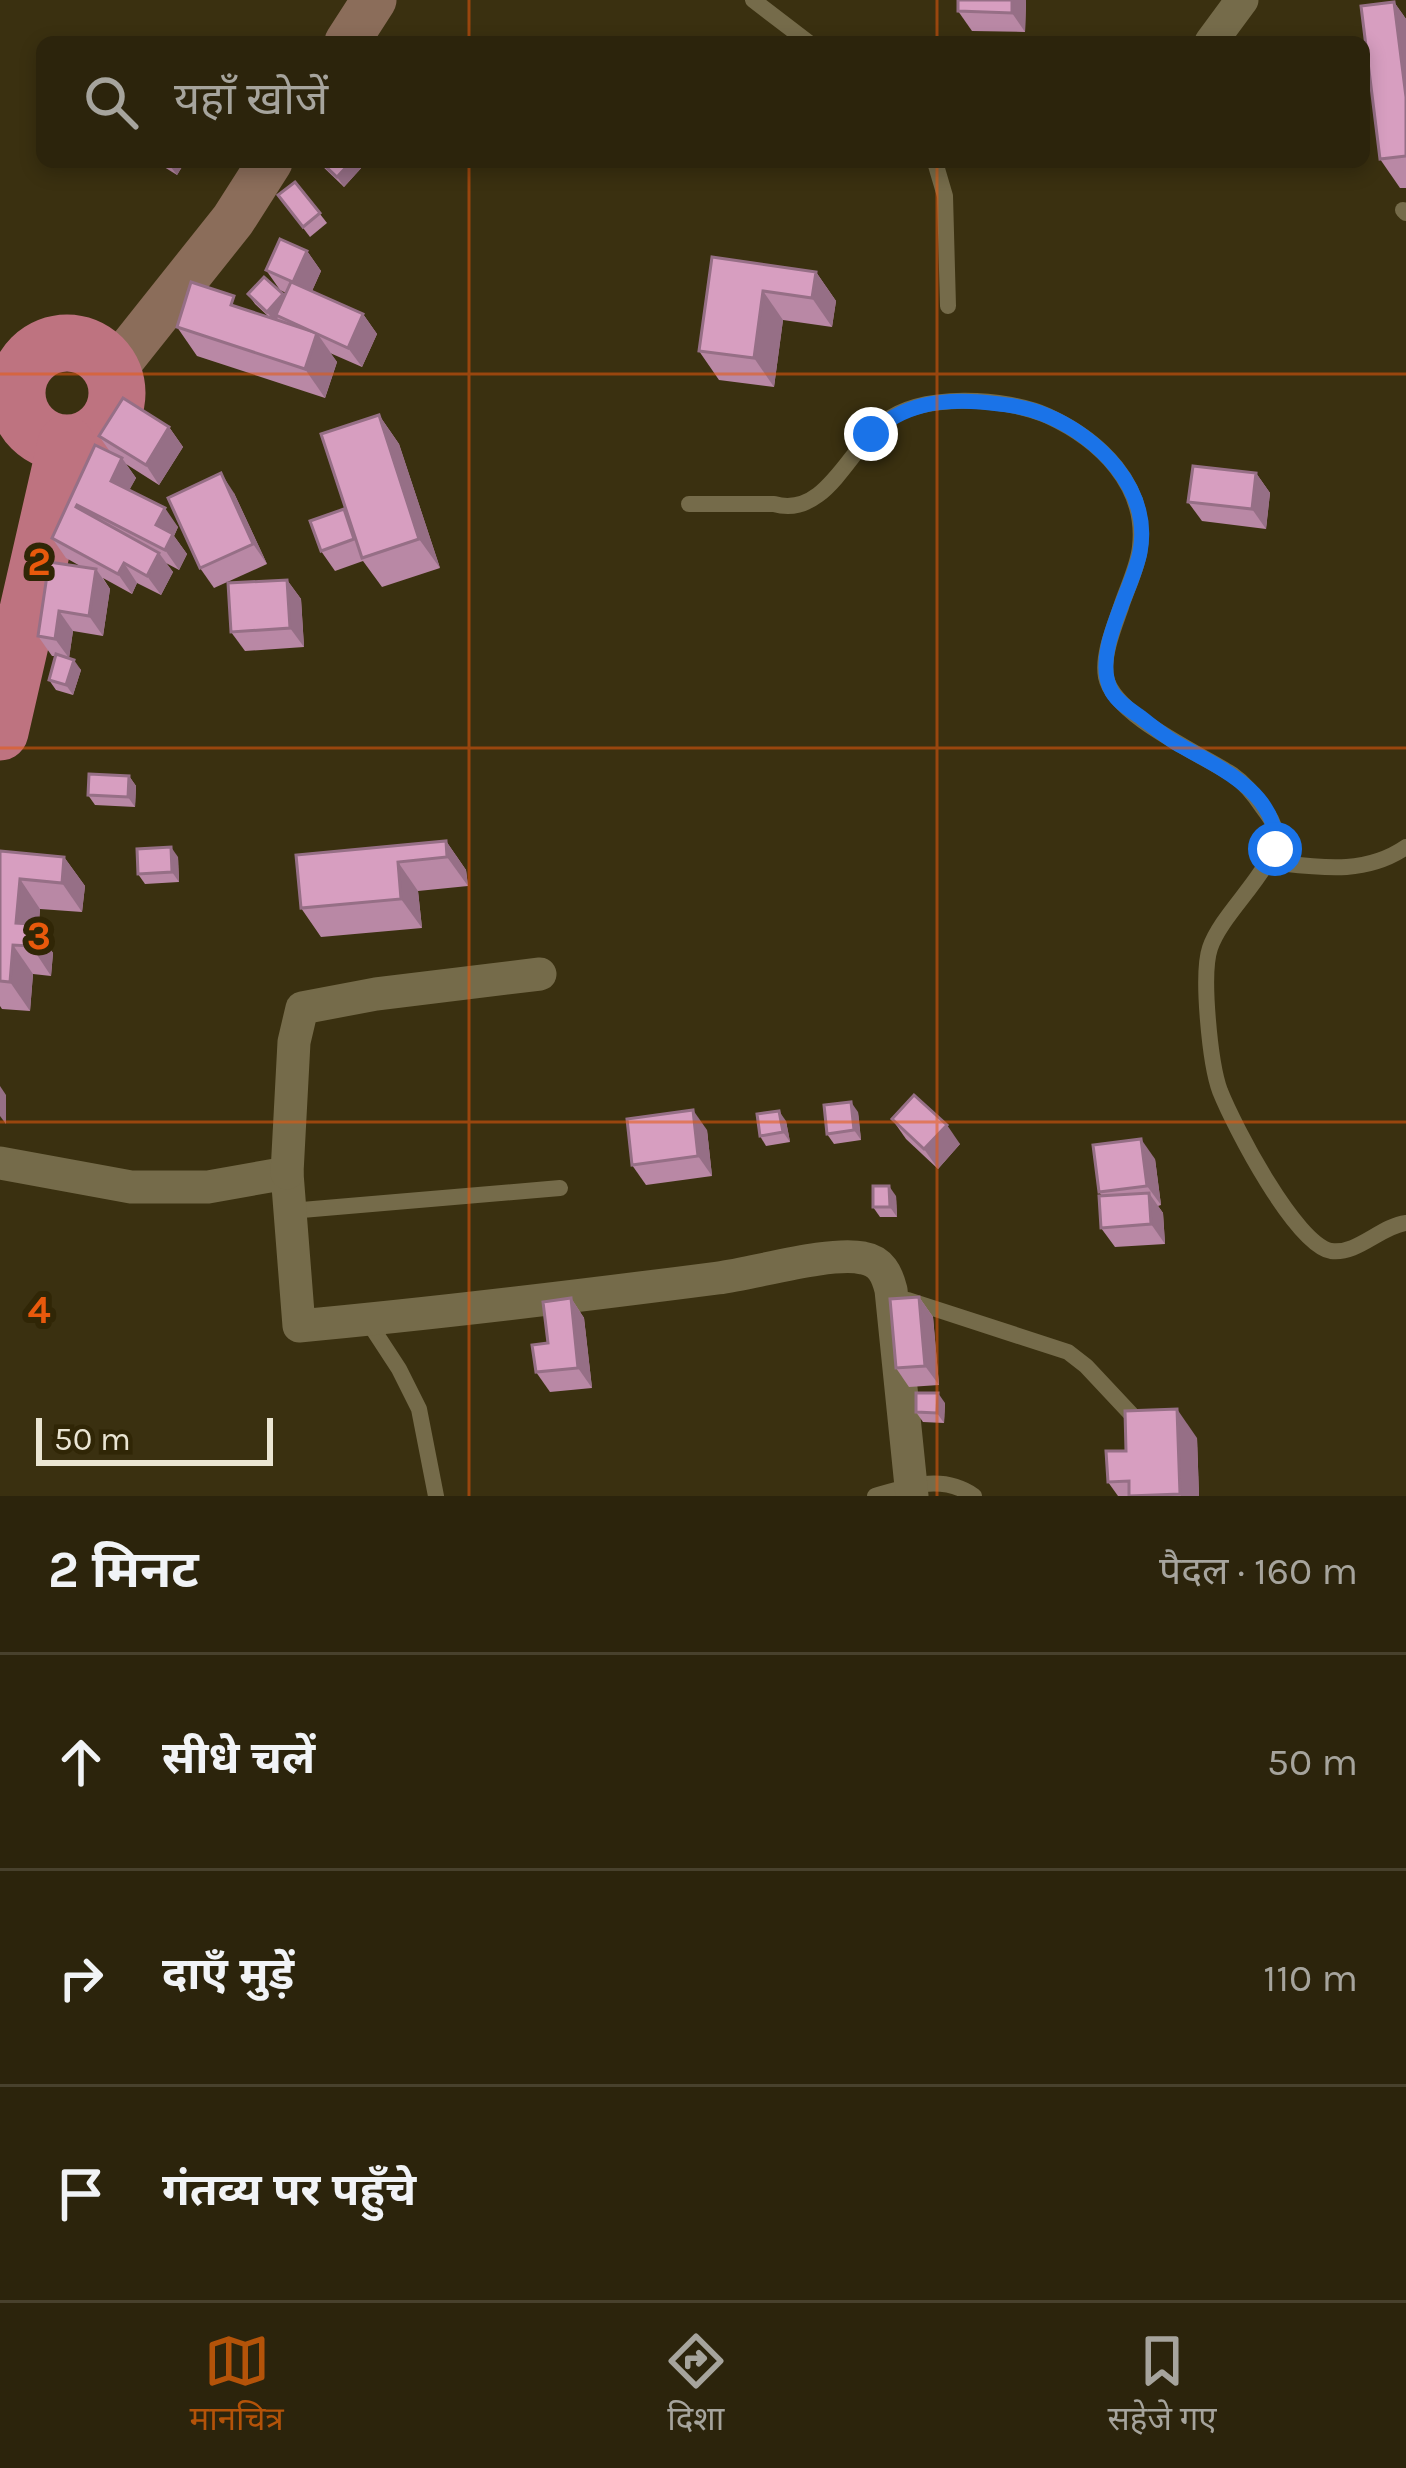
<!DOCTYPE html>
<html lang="hi">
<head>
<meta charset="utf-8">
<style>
	:root { --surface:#2c240c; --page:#342c15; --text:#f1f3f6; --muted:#a6a49d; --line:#48412d; --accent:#b45309 }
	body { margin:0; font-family:Karla,"Noto Sans Devanagari",sans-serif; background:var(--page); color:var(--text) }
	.scale { position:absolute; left:36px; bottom:30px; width:237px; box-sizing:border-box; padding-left:12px; border:6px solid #eae5d3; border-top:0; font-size:33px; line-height:42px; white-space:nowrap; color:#eae5d3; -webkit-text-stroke:9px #302606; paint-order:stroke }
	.stop { position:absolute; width:36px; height:36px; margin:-27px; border:9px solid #1a73e8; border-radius:50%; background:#fff }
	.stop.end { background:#1a73e8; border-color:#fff; box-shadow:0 3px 12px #0008 }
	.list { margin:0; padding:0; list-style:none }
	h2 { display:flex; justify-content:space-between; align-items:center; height:156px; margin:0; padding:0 48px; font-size:51px }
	h2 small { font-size:39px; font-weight:400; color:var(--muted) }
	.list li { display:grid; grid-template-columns:78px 1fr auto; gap:36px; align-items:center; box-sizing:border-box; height:216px; padding:0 48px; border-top:3px solid var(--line) }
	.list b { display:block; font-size:45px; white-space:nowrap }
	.list em { font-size:39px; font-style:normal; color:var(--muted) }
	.icon { flex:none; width:66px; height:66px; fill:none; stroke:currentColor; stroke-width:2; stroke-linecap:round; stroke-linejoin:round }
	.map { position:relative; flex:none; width:1406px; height:1496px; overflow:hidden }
	.search { position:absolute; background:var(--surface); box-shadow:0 6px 18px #0003; left:36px; right:36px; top:36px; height:132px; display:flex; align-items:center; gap:30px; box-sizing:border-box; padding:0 42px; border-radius:18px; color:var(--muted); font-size:45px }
	.sheet { height:804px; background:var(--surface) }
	nav { display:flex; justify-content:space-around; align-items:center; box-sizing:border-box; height:168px; border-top:3px solid var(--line); background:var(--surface); font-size:33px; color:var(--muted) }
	nav a { display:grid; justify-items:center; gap:6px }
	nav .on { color:var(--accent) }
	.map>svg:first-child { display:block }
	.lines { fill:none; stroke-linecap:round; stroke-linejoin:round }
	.lane { stroke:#756b4a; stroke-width:16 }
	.street { stroke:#756b4a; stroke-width:33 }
	.secondary { stroke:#8b6d5a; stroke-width:45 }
	.highway { stroke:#be7380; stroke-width:57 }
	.wall { fill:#b988a5 }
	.shaded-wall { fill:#966f86 }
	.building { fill:#d79ec0; stroke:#966f86; stroke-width:3 }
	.route { stroke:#1a73e8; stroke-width:15 }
	.grid { fill:none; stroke:#e8590c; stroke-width:3; stroke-opacity:0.55 }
	.grid-label { font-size:39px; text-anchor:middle; font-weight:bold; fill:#e8590c; stroke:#302606; stroke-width:12; stroke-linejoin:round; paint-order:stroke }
</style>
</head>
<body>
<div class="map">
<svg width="1406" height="1496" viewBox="0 0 1406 1496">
	<rect width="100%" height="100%" fill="#3a3010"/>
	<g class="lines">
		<g class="lane">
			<path d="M753 0 808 42"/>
			<path d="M935 162 945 196 948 306"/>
			<path d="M1403 210 1406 213"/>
			<path d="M689 504H774C825 519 849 449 883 423 921 392 1005 397 1048 416 1100 440 1147 485 1140 547 1138 567 1127 588 1121 607 1114 627 1102 656 1106 677 1114 716 1201 754 1233 775 1246 784 1255 796 1263 808 1269 816 1274 822 1275 832 1280 866 1222 911 1210 948 1201 974 1210 1064 1220 1091 1234 1126 1295 1244 1331 1251 1357 1255 1381 1226 1406 1223"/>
			<path d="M1269 862C1317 867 1364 876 1406 847"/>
			<path d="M290 1211 560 1188"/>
			<path d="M908 1300 1068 1352 1086 1366 1131 1414"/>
			<path d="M367 1320 399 1369 419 1409 436 1496"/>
			<path d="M875 1496C909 1486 943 1474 974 1496"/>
		</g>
		<g class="street">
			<path d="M1211 42 1242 0"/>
			<path d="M0 1163 131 1187H208L287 1173 299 1326C439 1313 579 1296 718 1278 756 1273 830 1251 863 1258 881 1261 887 1274 891 1290L912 1496"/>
			<path d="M287 1173 294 1042 302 1008 376 994 540 974"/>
		</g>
		<g class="secondary">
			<path d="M347 42 374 0"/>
			<path d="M112 372 233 220 270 162"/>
		</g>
		<g class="highway">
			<circle cx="67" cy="393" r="50"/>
			<path d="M0 732 66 444"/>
		</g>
	</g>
	<g class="wall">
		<path d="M958 0H1026L1025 32 972 31 958 11Z"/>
		<path d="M1394 2 1406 19V188H1400L1380 159Z"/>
		<path d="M156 162H185L177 175Z"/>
		<path d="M318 162H360L363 166 344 187Z"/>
		<path d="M295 182 327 223 310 237 278 195Z"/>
		<path d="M307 251 321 271 312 291 363 314 377 334 362 367 330 353 337 362 325 398 197 356 177 327 243 309 270 318 255 304 248 294 284 296 286 293 280 290 266 270Z"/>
		<path d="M712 257 816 272 836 301 832 327 783 320 774 387 719 380 699 351Z"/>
		<path d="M379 415 399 444 440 568 382 587 363 561 335 571 321 551 347 513Z"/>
		<path d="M169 427 183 447 159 485 126 464 136 478 129 490 178 527 174 536 187 554 179 570 166 563 173 572 161 595 137 583 132 594 103 578 110 589 103 636 73 631 69 658 81 670 73 695 56 690 49 680 56 656H52L38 636 82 567 66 558 52 538 111 453 99 436Z"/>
		<path d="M1256 473 1270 493 1266 529 1202 521 1188 502Z"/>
		<path d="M234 493 267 564 214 588 200 568Z"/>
		<path d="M287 580 301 599 304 647 245 651 231 632Z"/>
		<path d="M129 776 136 786 135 807 95 805 88 795Z"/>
		<path d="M446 841 466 870 468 886 418 891 422 928 321 937 301 908Z"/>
		<path d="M0 851 64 857 85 886 82 912 40 909 38 933 53 953 51 976 33 974 30 1011 2 1009 0 1006Z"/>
		<path d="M178 857 179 882 145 884 138 874Z"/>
		<path d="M858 1112 861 1140 834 1144 827 1134Z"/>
		<path d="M892 1119 960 1144 938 1169 906 1139Z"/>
		<path d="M786 1121 790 1142 766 1146 760 1136Z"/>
		<path d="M707 1130 712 1176 646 1185 632 1165Z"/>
		<path d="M1155 1159 1161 1205 1158 1206 1163 1213 1165 1244 1115 1247 1101 1228 1102 1196 1099 1192Z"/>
		<path d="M896 1196 897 1217H880L873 1207Z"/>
		<path d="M919 1297 933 1317 939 1385 909 1387 896 1368Z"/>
		<path d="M571 1298 584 1318 592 1388 550 1392 536 1372 548 1343Z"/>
		<path d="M945 1403 944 1423 923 1422 916 1412Z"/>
		<path d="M1197 1438 1199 1496H1118L1108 1482 1126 1451Z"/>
	</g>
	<g class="shaded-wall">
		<path d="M1012 0H1026L1025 32 1012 13Z"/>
		<path d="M1394 2 1406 19V97Z"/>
		<path d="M167 162H185L177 175Z"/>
		<path d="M351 162H360L363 166 344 187 337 177Z"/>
		<path d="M307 251 321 271 307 302 293 282Z"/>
		<path d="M816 272 836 301 832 327 812 298Z"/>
		<path d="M763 291 783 320 774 387 754 358Z"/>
		<path d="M283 294 290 304 276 315 278 318 274 322 267 312Z"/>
		<path d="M363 314 377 334 362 367 348 348Z"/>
		<path d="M317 333 337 362 325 398 305 369Z"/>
		<path d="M379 415 399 444 440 568 419 539Z"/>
		<path d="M169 427 183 447 159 485 146 465Z"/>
		<path d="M122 458 136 478 124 500 111 481Z"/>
		<path d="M221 473 234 493 267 564 253 544Z"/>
		<path d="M1256 473 1270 493 1266 529 1252 509Z"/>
		<path d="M165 508 178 527 174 536 187 554 179 570 165 550 156 525Z"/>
		<path d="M159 553 173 572 161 595 147 576Z"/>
		<path d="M124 563 137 583 132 594 118 574Z"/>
		<path d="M96 569 110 589 103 636 89 616Z"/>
		<path d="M287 580 301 599 304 647 290 628Z"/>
		<path d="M59 611 73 631 69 658 55 639Z"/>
		<path d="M74 660 81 670 73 695 66 685Z"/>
		<path d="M129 776 136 786 135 807 128 797Z"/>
		<path d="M446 841 466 870 468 886 447 857Z"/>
		<path d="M171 847 178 857 179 882 172 872Z"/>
		<path d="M64 857 85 886 82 912 62 883Z"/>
		<path d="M398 862 418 891 422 928 401 899Z"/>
		<path d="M20 879 40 909 38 933 53 953 51 976 16 923Z"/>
		<path d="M13 945 33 974 30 1011 10 982Z"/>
		<path d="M0 1086 6 1095V1124L0 1116Z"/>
		<path d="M851 1102 858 1112 861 1140 854 1130Z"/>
		<path d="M693 1110 707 1130 712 1176 698 1156Z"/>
		<path d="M779 1111 786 1121 790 1142 783 1132Z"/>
		<path d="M947 1125 960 1144 938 1169 924 1149Z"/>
		<path d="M1141 1139 1155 1159 1161 1205 1147 1186Z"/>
		<path d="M889 1186 896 1196 897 1217 890 1207Z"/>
		<path d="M1149 1193 1163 1213 1165 1244 1151 1224Z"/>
		<path d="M919 1297 933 1317 939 1385 925 1366Z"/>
		<path d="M571 1298 584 1318 592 1388 578 1368Z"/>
		<path d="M938 1393 945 1403 944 1423 937 1413Z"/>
		<path d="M1177 1409 1197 1438 1199 1496H1181L1180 1494Z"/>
	</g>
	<g class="building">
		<path d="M958 0H1012V13L958 11Z"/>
		<path d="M1394 2 1406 97V156L1380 159 1361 6Z"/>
		<path d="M321 162H351L337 177Z"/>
		<path d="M295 182 320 213 303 227 278 195Z"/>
		<path d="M280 239 307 251 293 282 266 270Z"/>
		<path d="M712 257 816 272 812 298 763 291 754 358 699 351Z"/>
		<path d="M264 277 283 294 267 312 248 294Z"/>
		<path d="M191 282 234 296 231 305 317 333 305 369 177 327Z"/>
		<path d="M291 282 363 314 348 348 276 315Z"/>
		<path d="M123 398 169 427 146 465 99 436Z"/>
		<path d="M379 415 419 539 362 558 321 434Z"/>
		<path d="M95 445 122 458 111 481 165 508 156 525 173 534 165 550 77 505 76 507 159 553 147 576 124 563 118 574 52 538Z"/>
		<path d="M1193 466 1256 473 1252 509 1188 502Z"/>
		<path d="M221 473 253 544 200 568 168 498Z"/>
		<path d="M344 509 354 539 321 551 310 521Z"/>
		<path d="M49 562 96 569 89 616 59 611 55 639 38 636Z"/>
		<path d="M287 580 290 628 231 632 228 583Z"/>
		<path d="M56 654 74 660 66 685 49 680Z"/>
		<path d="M89 774 129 776 128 797 88 795Z"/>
		<path d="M446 841 447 857 398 862 401 899 301 908 296 855Z"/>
		<path d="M171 847 172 872 138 874 137 849Z"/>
		<path d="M0 851 64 857 62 883 20 879 16 923 32 924 31 946 13 945 10 982 0 981Z"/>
		<path d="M914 1095 947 1125 924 1149 892 1119Z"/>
		<path d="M851 1102 854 1130 827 1134 824 1105Z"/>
		<path d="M693 1110 698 1156 632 1165 627 1119Z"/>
		<path d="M779 1111 783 1132 760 1136 757 1114Z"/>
		<path d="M1141 1139 1147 1186 1099 1192 1093 1145Z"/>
		<path d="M873 1186H889L890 1207H873Z"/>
		<path d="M1149 1193 1151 1224 1101 1228 1099 1196Z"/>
		<path d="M919 1297 925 1366 896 1368 890 1299Z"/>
		<path d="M571 1298 578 1368 536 1372 532 1345 548 1343 543 1302Z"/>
		<path d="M916 1393H938L937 1413 916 1412Z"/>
		<path d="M1177 1409 1180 1494 1129 1496V1481L1108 1482 1106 1451H1126L1125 1411Z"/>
	</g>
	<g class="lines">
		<path class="route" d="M871 434C903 404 939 399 981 402 1002 404 1023 406 1043 414 1097 435 1152 489 1140 552 1133 590 1090 654 1112 692 1118 702 1129 709 1139 716 1151 725 1163 735 1176 743 1216 766 1281 793 1275 849"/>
	</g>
	<path class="grid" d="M469 0V42M937 0V42M469 162V1496M937 162V1496M0 374H1406M0 748H1406M0 1122H1406"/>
	<g class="grid-label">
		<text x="39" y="575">2</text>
		<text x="39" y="949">3</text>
		<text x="39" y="1323">4</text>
	</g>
</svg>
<div class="scale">50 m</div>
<div class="stop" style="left:1275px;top:849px"></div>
<div class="stop end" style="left:871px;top:434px"></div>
<div class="search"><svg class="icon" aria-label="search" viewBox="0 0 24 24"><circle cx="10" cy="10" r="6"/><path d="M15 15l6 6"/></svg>यहाँ खोजें</div>
</div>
<section class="sheet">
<h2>2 मिनट<small>पैदल · 160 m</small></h2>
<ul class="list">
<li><svg class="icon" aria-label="ahead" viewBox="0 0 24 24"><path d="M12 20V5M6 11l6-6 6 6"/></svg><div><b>सीधे चलें</b></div><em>50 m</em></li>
<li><svg class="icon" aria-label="right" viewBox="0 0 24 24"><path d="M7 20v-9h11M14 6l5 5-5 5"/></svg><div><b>दाएँ मुड़ें</b></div><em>110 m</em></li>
<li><svg class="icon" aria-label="arrive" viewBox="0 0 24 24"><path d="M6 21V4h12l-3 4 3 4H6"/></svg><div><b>गंतव्य पर पहुँचे</b></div></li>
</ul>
</section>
<nav>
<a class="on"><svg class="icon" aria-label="map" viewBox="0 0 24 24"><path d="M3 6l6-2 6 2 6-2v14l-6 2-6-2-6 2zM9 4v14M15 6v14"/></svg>मानचित्र</a>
<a><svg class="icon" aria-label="directions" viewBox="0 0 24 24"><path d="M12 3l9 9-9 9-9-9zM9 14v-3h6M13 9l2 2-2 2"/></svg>दिशा</a>
<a><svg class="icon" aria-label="saved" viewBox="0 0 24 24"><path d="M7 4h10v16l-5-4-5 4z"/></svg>सहेजे गए</a>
</nav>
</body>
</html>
